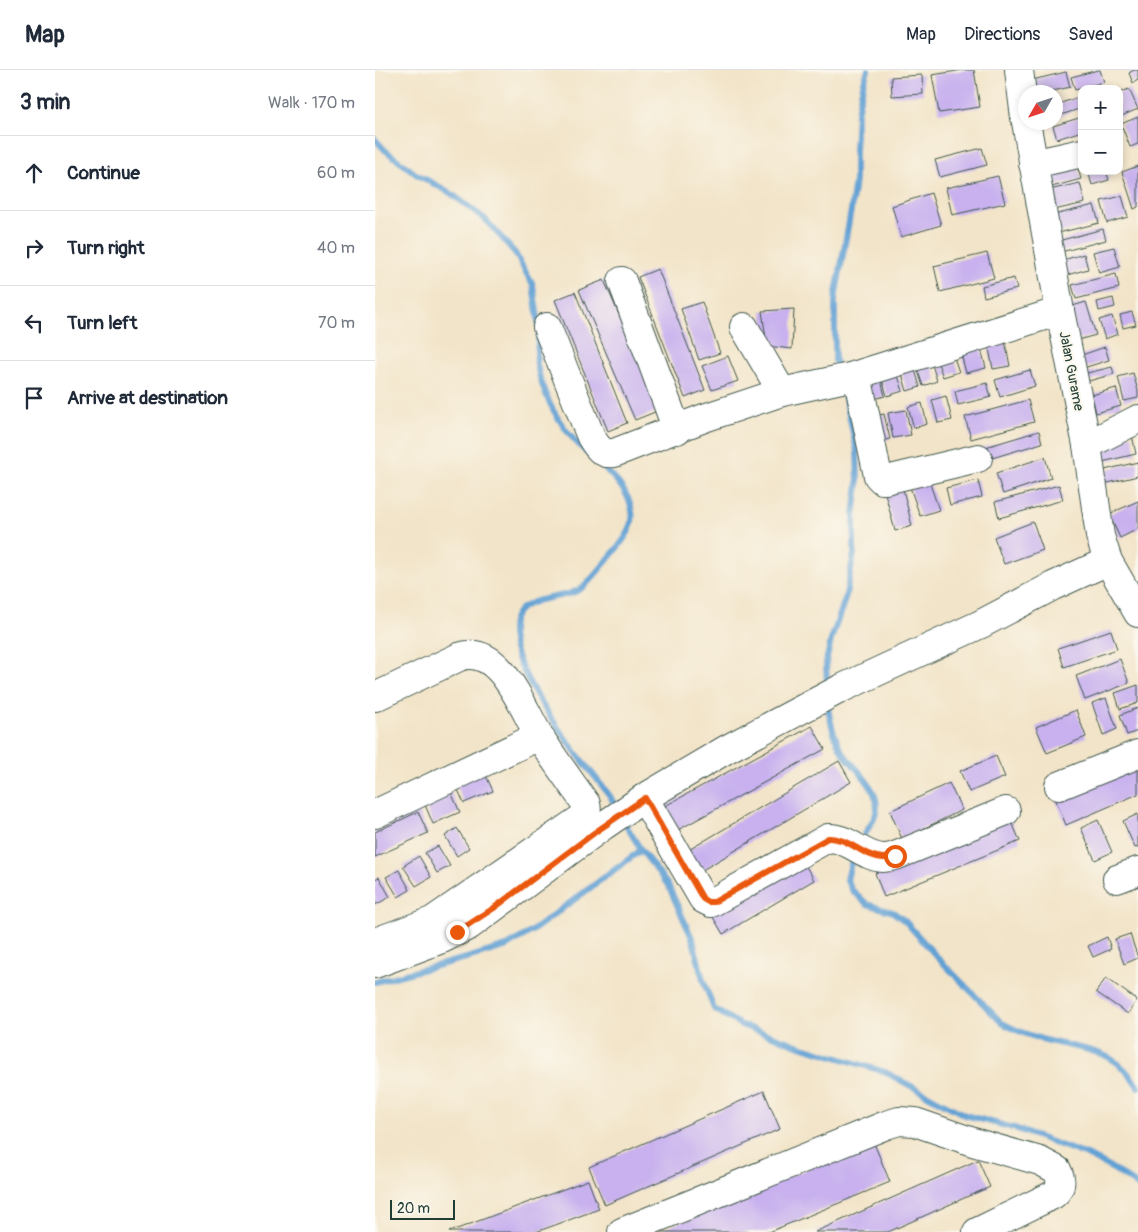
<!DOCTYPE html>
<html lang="en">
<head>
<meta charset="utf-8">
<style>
	:root { --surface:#fff; --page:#f2f2f3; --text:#1f2937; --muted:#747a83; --line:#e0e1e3 }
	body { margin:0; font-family:Pangolin,sans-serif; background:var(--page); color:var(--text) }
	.controls { position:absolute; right:15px; top:15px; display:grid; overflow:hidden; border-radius:10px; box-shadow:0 2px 8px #0003 }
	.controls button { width:45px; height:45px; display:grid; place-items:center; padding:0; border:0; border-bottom:1px solid var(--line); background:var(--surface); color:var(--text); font:25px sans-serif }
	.compass { position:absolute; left:643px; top:15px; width:45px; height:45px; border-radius:50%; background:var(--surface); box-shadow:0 2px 8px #0003; rotate:231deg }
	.scale { position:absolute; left:15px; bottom:12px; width:65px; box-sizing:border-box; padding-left:5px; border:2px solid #1f3d34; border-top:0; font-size:14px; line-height:18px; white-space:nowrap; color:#1f3d34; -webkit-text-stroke:4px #fbf7ec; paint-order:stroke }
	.stop { position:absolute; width:15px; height:15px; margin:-11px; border:4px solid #ea580c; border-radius:50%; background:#fff }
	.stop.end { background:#ea580c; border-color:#fff; box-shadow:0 1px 5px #0008 }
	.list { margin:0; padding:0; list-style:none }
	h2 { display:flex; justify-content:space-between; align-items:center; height:65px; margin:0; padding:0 20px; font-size:21px }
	h2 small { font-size:16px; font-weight:400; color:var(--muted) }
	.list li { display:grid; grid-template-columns:32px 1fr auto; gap:15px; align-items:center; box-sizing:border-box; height:75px; padding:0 20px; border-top:1px solid var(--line) }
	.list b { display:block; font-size:19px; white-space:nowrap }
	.list em { font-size:16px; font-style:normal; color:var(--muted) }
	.icon { flex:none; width:28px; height:28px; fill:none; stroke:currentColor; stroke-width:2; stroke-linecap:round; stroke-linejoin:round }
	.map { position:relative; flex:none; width:763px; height:1162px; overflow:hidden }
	header { display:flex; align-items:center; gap:30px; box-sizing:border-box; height:70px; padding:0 25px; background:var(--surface); border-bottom:1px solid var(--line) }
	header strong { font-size:24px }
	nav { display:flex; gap:28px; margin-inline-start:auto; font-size:18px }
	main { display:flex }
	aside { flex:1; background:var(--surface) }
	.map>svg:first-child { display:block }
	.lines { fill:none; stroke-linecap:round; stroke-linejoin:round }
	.stream { stroke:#62a1d4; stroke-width:6 }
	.building { fill:#c8b1ee }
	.minor-casing { stroke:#3f564a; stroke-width:30 }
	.minor { stroke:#fff; stroke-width:28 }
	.route { stroke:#ea580c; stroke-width:6 }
	.labels { text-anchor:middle; stroke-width:4; stroke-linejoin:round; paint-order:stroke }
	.street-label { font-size:14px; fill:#1f3d34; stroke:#fbf7ec }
</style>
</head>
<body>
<header>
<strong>Map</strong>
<nav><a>Map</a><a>Directions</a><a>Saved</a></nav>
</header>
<main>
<aside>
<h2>3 min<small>Walk · 170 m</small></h2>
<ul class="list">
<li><svg class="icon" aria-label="ahead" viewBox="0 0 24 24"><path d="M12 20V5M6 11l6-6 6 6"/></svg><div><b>Continue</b></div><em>60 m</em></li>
<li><svg class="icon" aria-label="right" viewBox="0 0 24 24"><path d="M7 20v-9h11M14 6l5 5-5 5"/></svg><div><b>Turn right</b></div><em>40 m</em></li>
<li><svg class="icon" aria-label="left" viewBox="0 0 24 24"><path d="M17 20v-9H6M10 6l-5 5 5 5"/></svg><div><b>Turn left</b></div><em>70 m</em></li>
<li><svg class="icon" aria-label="arrive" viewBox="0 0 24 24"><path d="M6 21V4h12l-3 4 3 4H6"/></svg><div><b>Arrive at destination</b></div></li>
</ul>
</aside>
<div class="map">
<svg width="763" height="1162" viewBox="0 0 763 1162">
	<rect width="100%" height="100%" fill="#fbf7ec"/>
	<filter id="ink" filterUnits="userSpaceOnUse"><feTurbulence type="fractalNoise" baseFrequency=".02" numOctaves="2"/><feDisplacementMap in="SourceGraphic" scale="10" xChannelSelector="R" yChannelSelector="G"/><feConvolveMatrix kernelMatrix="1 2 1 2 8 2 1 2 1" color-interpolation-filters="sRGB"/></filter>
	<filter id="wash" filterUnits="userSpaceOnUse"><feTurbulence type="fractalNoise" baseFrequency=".0096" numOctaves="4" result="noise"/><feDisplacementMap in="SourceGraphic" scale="20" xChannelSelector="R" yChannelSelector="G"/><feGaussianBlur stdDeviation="1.12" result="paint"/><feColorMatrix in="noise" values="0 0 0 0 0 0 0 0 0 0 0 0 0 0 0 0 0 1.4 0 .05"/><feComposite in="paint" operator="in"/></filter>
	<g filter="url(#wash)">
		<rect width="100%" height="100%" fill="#f2e4c8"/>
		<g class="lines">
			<g class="stream">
				<path d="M0 69 10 80 41 104 74 122 110 149 140 183 158 215 164 255"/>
				<path d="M164 265C163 274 161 286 162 295 168 327 185 357 209 380 227 397 253 415 257 441 260 457 249 469 240 481 232 490 214 514 204 520 186 529 164 526 147 538 104 571 213 697 235 726L242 739"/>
				<path d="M463 302 460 290V229L476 140 480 110V80L482 43 488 15 493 0"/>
				<path d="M452 614 451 592 456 570 470 529 479 484V445L483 414 482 381 467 314"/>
				<path d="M453 638C456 653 459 668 467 681 479 699 507 719 501 743 499 750 493 758 490 764"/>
				<path d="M248 750 266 780 293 815 318 870 328 910 339 939 366 955 428 977 510 1002 590 1045 642 1059 712 1085 740 1100 763 1116"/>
				<path d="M476 793 472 810 477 820 492 834 518 842 530 851 563 888 627 953C642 961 658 967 674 971 712 981 740 978 763 1017"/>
				<path d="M0 912 95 887 132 876 157 861 266 780"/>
			</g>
		</g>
		<g id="blocks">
			<g class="building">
				<path d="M588 0H599L605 37 564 43 557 5Z"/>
				<path d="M723 0H725L729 12 700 20 696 7Z"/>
				<path d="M759 0H763V10L758 13 754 3Z"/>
				<path d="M691 2 695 17 674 22H661L657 10Z"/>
				<path d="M547 5 548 24 517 26 516 7Z"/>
				<path d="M754 19 763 39 744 47V23Z"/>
				<path d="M707 26V38L680 47V35Z"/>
				<path d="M707 47V61L682 69 678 56Z"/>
				<path d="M763 47V74L755 77 746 54Z"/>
				<path d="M607 78 612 95 565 107 560 90Z"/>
				<path d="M700 88 706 109 669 119 662 96Z"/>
				<path d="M763 96V137L759 139 747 102Z"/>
				<path d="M713 101H731L734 110 717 115Z"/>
				<path d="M623 106 630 133 577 145 571 118Z"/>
				<path d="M705 113 710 133 679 140 674 120Z"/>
				<path d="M556 123 566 155 526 167 517 136Z"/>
				<path d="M747 126 753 147 732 153 726 131Z"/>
				<path d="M719 135 724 153 675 165 671 147Z"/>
				<path d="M728 159 731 170 686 182 683 171Z"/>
				<path d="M739 177 745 197 724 203 718 182Z"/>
				<path d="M612 183 619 208 565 222 559 196Z"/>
				<path d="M709 184 713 199 685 207 681 192Z"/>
				<path d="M283 199 330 320 310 328 263 207Z"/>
				<path d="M741 204 744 218 701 229 697 215Z"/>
				<path d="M639 208 642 219 609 227 607 216Z"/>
				<path d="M229 210 285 340 260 350 204 220Z"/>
				<path d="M200 222 252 353 233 361 180 230Z"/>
				<path d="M738 228 740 237 724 241 722 232Z"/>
				<path d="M327 232 345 283 324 290 306 239Z"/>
				<path d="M711 232 721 265 703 270 694 237Z"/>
				<path d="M419 239 417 279 392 276 387 241Z"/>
				<path d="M757 242 761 255 748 258 745 245Z"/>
				<path d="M737 246 743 264 730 269 724 250Z"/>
				<path d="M604 271 611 298 591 303 584 276Z"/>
				<path d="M630 271 635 296 618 299 613 274Z"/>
				<path d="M730 277 734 290 705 299 701 287Z"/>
				<path d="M576 279 584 302 568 307 560 285Z"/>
				<path d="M353 286 363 311 337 320 327 296Z"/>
				<path d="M555 288 562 311 548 316 540 292Z"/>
				<path d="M538 293 545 317 532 321 525 297Z"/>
				<path d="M520 297 528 321 512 326 505 302Z"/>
				<path d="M737 297 739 304 710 312 708 304Z"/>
				<path d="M655 300 660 316 625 327 620 310Z"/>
				<path d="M504 303 510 326 495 330 488 307Z"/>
				<path d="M758 303 763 321V328L749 331 743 307Z"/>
				<path d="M612 313 616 327 583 335 580 321Z"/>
				<path d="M741 318 746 336 721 343 717 325Z"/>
				<path d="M571 326 577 350 563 353 557 330Z"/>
				<path d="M653 330 659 352 596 369 590 347Z"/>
				<path d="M547 333 552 354 539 358 533 337Z"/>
				<path d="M531 340 536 365 518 368 513 343Z"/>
				<path d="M509 344 515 369 506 371 498 346Z"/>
				<path d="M664 361 667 373 607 391 604 379Z"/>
				<path d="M757 365 761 384 727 392 723 373Z"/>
				<path d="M670 387 676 408 628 424 621 403Z"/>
				<path d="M763 392V406L724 415 721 402Z"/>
				<path d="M603 410 607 427 575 435 571 418Z"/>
				<path d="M554 411 564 440 545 446 535 417Z"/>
				<path d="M684 415 688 430 624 448 620 432Z"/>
				<path d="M528 419 537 456 520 461 510 423Z"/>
				<path d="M763 431V459L745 468 734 444Z"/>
				<path d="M658 452 668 480 629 494 619 467Z"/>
				<path d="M736 560 742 579 689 597 683 578Z"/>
				<path d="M745 589 754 613 710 630 701 606Z"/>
				<path d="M763 615V633L745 639 740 623Z"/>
				<path d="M731 628 742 659 728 665 717 633Z"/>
				<path d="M763 638V661L752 665 745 645Z"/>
				<path d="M701 640 711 667 672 683 661 657Z"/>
				<path d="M437 656 450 679 303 760 290 736Z"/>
				<path d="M763 685V724L691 755 677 721Z"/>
				<path d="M621 686 630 707 594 722 585 701Z"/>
				<path d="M464 691 476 712 324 802 312 781Z"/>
				<path d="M108 699 118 721 89 733 79 711Z"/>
				<path d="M574 713 587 740 527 769 515 741Z"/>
				<path d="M74 718 85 742 58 754 48 730Z"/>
				<path d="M43 742 53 763 0 787V762Z"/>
				<path d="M763 744V777L760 778 748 751Z"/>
				<path d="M635 748 645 771 509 827 500 803Z"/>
				<path d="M723 750 737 782 720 790 706 758Z"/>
				<path d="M82 758 94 778 82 786 70 766Z"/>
				<path d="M63 776 75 796 62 803 50 783Z"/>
				<path d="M44 786 56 807 41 816 28 796Z"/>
				<path d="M426 788 439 810 348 864 335 842Z"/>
				<path d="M24 800 35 820 23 827 11 807Z"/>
				<path d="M4 807 15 827 0 835V809Z"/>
				<path d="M755 864 763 888 749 894 740 869Z"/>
				<path d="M732 867 736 879 718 887 713 876Z"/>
				<path d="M731 908 762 930 753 944 721 922Z"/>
				<path d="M389 1021 405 1059 230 1135 214 1097Z"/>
				<path d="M498 1071 515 1112 394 1162H282Z"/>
				<path d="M603 1090 615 1117 596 1125 513 1162H440Z"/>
				<path d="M213 1110 224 1139 161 1162H74Z"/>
			</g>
		</g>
	</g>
	<g filter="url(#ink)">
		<use href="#blocks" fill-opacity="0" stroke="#3f564a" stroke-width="1"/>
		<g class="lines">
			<g class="minor-casing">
				<g id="minor">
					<path d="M644 0 650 48"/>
					<path d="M651 52 685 241 712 375 725 466 733 491 763 543"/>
					<path d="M658 94 707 83"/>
					<path d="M247 211 302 360"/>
					<path d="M172 257 216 367C222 377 227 385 239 383L329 348 407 322 475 307 685 241"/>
					<path d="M369 257 407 322"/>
					<path d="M482 305 503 406 507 410H511L603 388"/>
					<path d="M712 375 763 349"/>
					<path d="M0 627 84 587C126 572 148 641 165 667 179 690 196 712 211 734 213 741 211 743 207 748L57 851 0 872"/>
					<path d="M684 716 763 684"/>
					<path d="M269 728 328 829 336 833 453 768C473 767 488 787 508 788 512 788 516 787 520 786L631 741"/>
					<path d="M0 744 164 666"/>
					<path d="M742 809 763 801"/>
					<path d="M0 894 67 869 95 855 228 756 269 728 352 679 465 619 606 554 678 516 733 491"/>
					<path d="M247 1162 511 1055 524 1051 540 1052 598 1072 665 1091 682 1100C687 1110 687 1118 678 1125L602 1162"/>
				</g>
			</g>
			<use href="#minor" class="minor"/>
		</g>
	</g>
	<g class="lines" filter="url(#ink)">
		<path class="route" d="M82 862 119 838 219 763 270 728 328 829 333 832H339L453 768C473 767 488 787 508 788 512 788 516 787 520 786"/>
	</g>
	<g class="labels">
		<g class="street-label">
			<text transform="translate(697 301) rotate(79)" y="5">Jalan Gurame</text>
		</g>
	</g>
</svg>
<div class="controls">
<button>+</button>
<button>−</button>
</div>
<svg class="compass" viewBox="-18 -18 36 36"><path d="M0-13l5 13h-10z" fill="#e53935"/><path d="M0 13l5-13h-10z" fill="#747a83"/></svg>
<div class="scale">20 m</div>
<div class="stop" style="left:520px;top:786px"></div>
<div class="stop end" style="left:82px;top:862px"></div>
</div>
</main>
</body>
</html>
